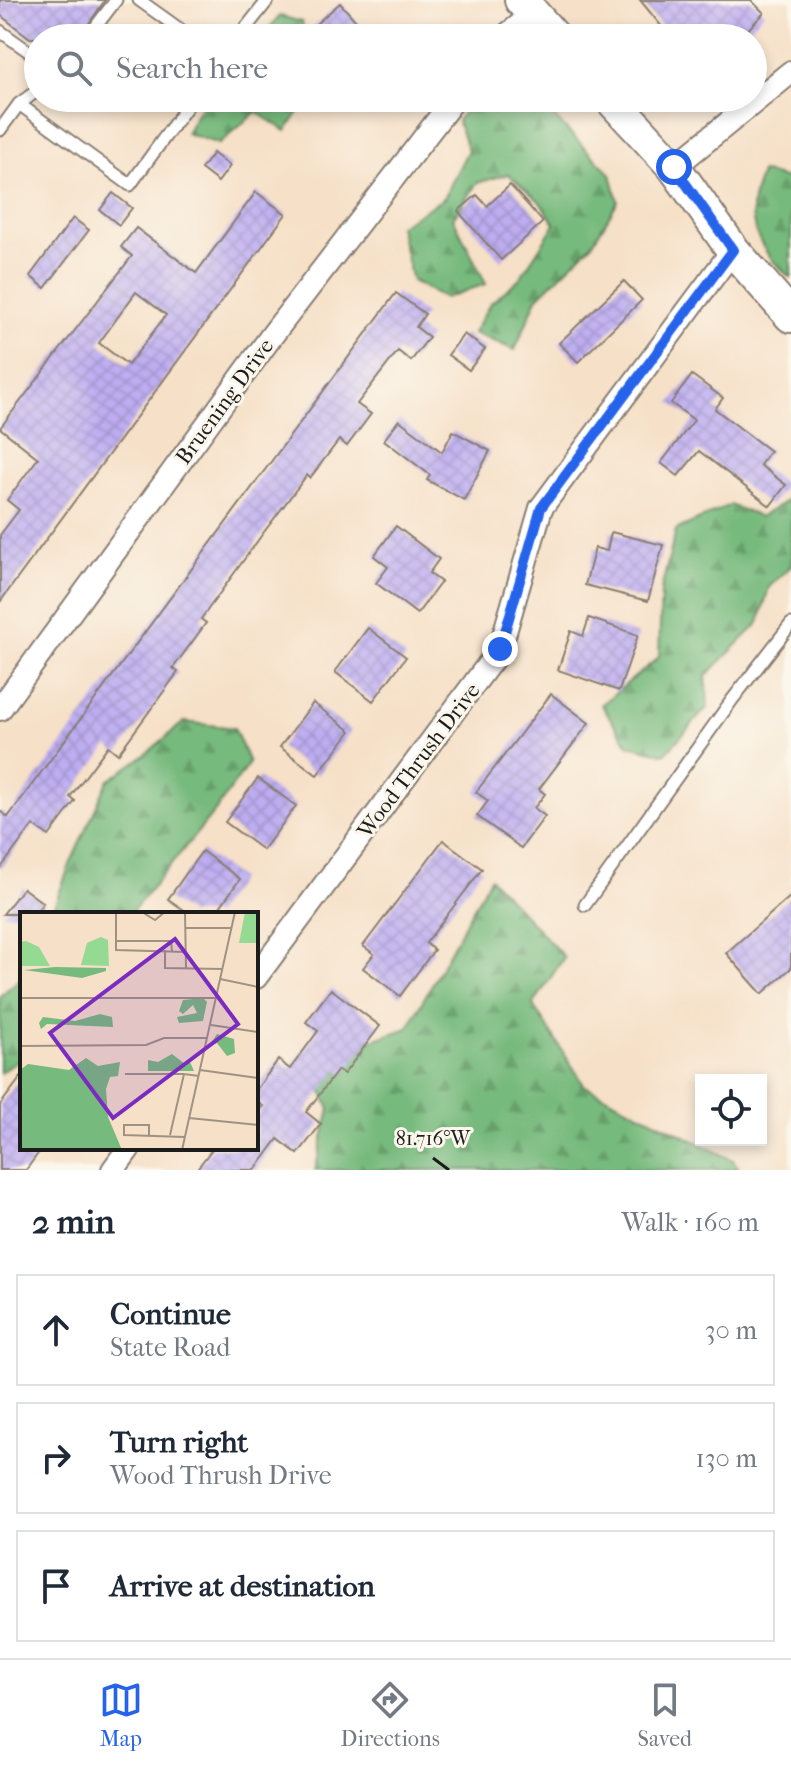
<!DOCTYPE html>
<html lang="en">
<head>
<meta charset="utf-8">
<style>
	:root { --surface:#fff; --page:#f6f6f7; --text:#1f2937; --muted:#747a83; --line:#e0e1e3; --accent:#2563eb }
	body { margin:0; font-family:"IM FELL French Canon",serif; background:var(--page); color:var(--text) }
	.controls { position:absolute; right:24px; bottom:24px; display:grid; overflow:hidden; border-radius:0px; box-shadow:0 4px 12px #0003 }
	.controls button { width:72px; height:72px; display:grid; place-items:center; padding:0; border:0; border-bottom:2px solid var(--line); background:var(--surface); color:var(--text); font:40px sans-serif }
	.stop { position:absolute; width:24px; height:24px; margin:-18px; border:6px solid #2563eb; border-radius:50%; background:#fff }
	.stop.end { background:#2563eb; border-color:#fff; box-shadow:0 2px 8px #0008 }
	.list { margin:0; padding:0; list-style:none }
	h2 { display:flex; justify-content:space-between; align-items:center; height:104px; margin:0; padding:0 32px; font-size:34px }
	h2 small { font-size:26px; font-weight:400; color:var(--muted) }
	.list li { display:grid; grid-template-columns:52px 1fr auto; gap:24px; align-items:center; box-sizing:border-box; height:112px; margin:0 16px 16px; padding:0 16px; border:2px solid var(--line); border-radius:0px }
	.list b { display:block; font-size:30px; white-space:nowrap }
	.list p { margin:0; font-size:26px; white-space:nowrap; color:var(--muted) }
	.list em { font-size:26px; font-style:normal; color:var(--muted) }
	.icon { flex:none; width:44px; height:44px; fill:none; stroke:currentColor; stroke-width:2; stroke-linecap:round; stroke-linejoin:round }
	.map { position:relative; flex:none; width:791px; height:1170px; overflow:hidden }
	.search { position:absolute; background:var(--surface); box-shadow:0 4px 12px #0003; left:24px; right:24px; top:24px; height:88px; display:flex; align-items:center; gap:20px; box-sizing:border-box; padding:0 28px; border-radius:44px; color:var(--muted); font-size:30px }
	.sheet { height:488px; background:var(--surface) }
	nav { display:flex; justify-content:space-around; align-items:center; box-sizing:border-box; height:112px; border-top:2px solid var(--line); background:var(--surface); font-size:22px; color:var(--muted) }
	nav a { display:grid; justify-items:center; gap:4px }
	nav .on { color:var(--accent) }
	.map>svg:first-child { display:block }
	.forest { fill:url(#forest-firs); stroke:#4a6b4c; stroke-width:2 }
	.building { fill:url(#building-cross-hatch); fill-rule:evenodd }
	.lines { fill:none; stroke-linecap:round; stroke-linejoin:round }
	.service-casing { stroke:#897e72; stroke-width:15 }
	.minor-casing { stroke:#897e72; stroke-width:26 }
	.secondary-casing { stroke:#897e72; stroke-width:36 }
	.service { stroke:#fff; stroke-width:11 }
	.minor { stroke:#fff; stroke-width:22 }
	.secondary { stroke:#fff; stroke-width:32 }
	.route { stroke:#2563eb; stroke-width:10 }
	.ticks { fill:none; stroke:#1c1c1c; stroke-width:3 }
	.labels { text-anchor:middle; stroke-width:6; stroke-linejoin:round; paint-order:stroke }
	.street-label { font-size:22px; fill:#1c1c1c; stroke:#fbf7ec }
	.inset-road { fill:none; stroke:#9f9283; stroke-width:2 }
	.view { fill:#7b2cbf; fill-opacity:0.15; stroke:#7b2cbf; stroke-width:4 }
	.inset-edge { fill:none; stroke:#1c1c1c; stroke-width:4 }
	.ticks-label { font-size:20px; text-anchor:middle; fill:#1c1c1c; stroke:#fbf7ec; stroke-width:6; stroke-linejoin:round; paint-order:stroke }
</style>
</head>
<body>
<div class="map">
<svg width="791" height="1170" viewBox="0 0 791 1170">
	<defs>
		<pattern id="forest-firs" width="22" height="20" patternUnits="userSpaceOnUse" patternTransform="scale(2)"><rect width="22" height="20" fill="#77ba7d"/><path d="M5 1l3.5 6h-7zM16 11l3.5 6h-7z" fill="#669f6b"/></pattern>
		<pattern id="building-cross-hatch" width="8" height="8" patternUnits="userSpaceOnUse" patternTransform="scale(2)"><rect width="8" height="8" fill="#bdadf1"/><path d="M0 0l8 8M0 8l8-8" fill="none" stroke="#a294ce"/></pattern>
	</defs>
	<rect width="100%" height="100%" fill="#fbf7ec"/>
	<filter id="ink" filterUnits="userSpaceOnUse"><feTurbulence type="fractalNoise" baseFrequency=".0125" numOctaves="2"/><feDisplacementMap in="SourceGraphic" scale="16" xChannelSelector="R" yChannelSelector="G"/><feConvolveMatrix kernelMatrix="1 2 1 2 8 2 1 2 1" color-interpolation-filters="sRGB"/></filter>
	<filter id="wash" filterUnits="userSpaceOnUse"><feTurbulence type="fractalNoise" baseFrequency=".006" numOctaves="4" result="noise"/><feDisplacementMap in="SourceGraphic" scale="32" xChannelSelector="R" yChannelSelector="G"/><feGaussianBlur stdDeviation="1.8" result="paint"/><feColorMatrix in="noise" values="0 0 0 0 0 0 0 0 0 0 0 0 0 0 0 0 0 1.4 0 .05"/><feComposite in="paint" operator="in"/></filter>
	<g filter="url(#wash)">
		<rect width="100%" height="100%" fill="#f6e0c7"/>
		<g class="forest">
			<path d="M280 16 302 22 307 38H260Z"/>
			<path d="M206 98H309L286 131 256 112 219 144 186 133Z"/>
			<path d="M477 98H535L611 174 618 201 592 244 537 298 515 350 473 333 490 304 520 278 555 224 539 201 508 174 477 183 453 218 486 284 445 298 412 281 399 226 444 198 468 150 457 120Z"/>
			<path d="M761 172 791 180V278C770 262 752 237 752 209 752 197 758 183 761 172Z"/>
			<path d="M791 498V566L769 587 759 623 706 676 708 707 665 754 629 745 601 705 659 657 661 590 676 530 730 505 760 517Z"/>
			<path d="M184 722 234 728 249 763 216 810 130 914H51L72 860 108 781 145 755Z"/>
			<path d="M490 878 564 957 533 1005 585 1086 733 1160 740 1170H315L330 1109 309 1061 408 1028Z"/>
			<path d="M22 977V1057L0 1073V996Z"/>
		</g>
		<g id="blocks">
			<g class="building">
				<path d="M0 0H105L79 38H30L0 15Z"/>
				<path d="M640 0H751L764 13 740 38H671Z"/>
				<path d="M340 3 371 38H300Z"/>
				<path d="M213 153 230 166 218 182 201 169Z"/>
				<path d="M510 185 543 222 501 260 458 211 477 195 487 206Z"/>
				<path d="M256 192 286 214 0 602V535L19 510 7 500 38 458 0 428 132 256 121 247 136 228 196 273ZM136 292 166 315 128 365 99 343Z"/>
				<path d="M113 193 132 208 119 225 100 210Z"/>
				<path d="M73 218 89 230 45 288 30 276Z"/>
				<path d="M624 281 642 300 578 362 559 343Z"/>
				<path d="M396 293 425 314 416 327 429 337 411 361 398 351 357 404 371 414 347 446 339 440 310 478 307 475 264 532 201 619 206 623 173 668 178 672 118 754 108 746 70 797 75 801 49 836 33 825 0 869V811L8 817Z"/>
				<path d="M464 334 485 349 469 370 448 355Z"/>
				<path d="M692 375 723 398 715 409 770 451 760 465 786 485 770 506 699 451 678 476 661 463 694 420 671 403Z"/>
				<path d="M399 420 442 452 453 431 490 451 464 500 427 480 430 475 384 440Z"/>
				<path d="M396 526 439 559 429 573 441 582 417 614 376 583 388 567 374 556Z"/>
				<path d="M611 532 663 545 648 601 585 585 595 548 607 551Z"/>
				<path d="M589 618 638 635 619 691 558 670 571 631 583 636Z"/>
				<path d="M368 628 406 657 373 701 335 672Z"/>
				<path d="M551 694 589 723 539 789 545 794 534 808 545 816 521 848 477 816 488 801 476 792Z"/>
				<path d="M313 703 351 731 317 775 280 747Z"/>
				<path d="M258 778 296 806 263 850 225 822Z"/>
				<path d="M443 840 482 869 426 943 434 950 400 996 363 968 374 954 363 946Z"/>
				<path d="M202 851 240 879 215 914H190L168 899Z"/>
				<path d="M23 888 43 903 35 914H3Z"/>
				<path d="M791 896V968L762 994 726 953Z"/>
				<path d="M331 989 380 1026 344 1074 338 1070 306 1112 321 1124 298 1154 278 1139 255 1170H196L213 1148H256V1116L263 1106 256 1101V1090L278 1060 290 1069 318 1031 306 1022Z"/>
				<path d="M22 1076V1148H42L26 1170H0V1105Z"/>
			</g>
		</g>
	</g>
	<g filter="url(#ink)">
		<use href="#blocks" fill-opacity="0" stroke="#897e72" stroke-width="2"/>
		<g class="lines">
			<g class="service-casing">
				<g id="service">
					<path d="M139 0 192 38"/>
					<path d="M0 31 38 58"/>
					<path d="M87 38 116 0"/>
					<path d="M238 38 268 0"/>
					<path d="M19 104 130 185 193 98"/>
					<path d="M0 130 19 104 38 90"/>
					<path d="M585 905 732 700 791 624"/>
				</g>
			</g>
			<g class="minor-casing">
				<g id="minor">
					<path d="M503 38 534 14"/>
					<path d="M674 167 791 72"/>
					<path d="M0 709 273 334 455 98"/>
					<path d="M256 977 500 649 541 508 733 250"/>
					<path d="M113 1170 129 1148"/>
				</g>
			</g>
			<g class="secondary-casing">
				<g id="secondary">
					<path d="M521 0 555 38"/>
					<path d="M610 98 674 167 733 250 791 316"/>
				</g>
			</g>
			<use href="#service" class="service"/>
			<use href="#minor" class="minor"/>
			<use href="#secondary" class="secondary"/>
		</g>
	</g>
	<g class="lines" filter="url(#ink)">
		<path class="route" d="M500 649 541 508 733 250 674 167"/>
	</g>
	<path class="ticks" d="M433 1158 449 1170"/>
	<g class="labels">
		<g class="street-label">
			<text transform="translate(224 401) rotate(-54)" y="8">Bruening Drive</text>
			<text transform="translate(418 760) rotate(-53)" y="8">Wood Thrush Drive</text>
		</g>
	</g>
	<g transform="translate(20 912)">
		<rect width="238" height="238" fill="#f6e0c7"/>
		<path d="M225 0H238V31H219Z" fill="#94da93"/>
		<path d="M35 55 86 56V59L62 66 4 58ZM183 86 187 90 183 109 159 111 157 105 177 101 173 93 163 102 159 99 163 88ZM80 102 92 105 93 115 27 112 21 117 19 111 23 105 55 109ZM197 122 214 127 215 141 207 144 197 131 189 134ZM152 142 165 152 170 150 174 159H128V148L138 150ZM66 146 78 154 100 150 98 164 90 165 86 177 88 205 102 238H0V158L8 152 49 158Z" fill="#77ba7d"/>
		<path d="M81 25 88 28 89 54 61 53 67 31ZM6 29 19 35 30 54H0V30Z" fill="#94da93"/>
		<path class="inset-road" d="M96 0V38L166 40M122 0 135 8 145 0M165 0 166 56M165 16H212M96 29H151L152 40M145 38V56L202 57M200 67 238 75M0 86H196M191 113 238 120M0 134 126 133 144 126H187M180 158 238 166M105 162H164M169 206 238 213M129 223V213H104V223L165 225M150 223 164 162 179 164M162 238 215 0"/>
		<path class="view" d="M155 27 218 112 93 206 30 121Z"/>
		<rect width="238" height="238" class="inset-edge"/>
	</g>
	<g class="ticks-label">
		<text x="433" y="1145">81.716°W</text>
	</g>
</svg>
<div class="controls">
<button><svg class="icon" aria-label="locate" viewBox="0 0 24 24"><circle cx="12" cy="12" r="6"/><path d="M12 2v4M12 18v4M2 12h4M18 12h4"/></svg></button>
</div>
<div class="stop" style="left:674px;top:167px"></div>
<div class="stop end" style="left:500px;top:649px"></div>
<div class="search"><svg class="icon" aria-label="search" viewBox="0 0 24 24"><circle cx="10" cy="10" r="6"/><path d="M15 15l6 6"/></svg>Search here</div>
</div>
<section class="sheet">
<h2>2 min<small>Walk · 160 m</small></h2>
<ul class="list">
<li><svg class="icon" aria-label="ahead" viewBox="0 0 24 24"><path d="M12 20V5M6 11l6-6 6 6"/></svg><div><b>Continue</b><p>State Road</p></div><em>30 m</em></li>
<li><svg class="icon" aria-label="right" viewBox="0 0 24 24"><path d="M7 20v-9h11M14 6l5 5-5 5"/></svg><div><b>Turn right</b><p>Wood Thrush Drive</p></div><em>130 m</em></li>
<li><svg class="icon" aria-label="arrive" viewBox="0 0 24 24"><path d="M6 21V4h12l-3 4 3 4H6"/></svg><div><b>Arrive at destination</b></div></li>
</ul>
</section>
<nav>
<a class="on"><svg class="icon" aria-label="map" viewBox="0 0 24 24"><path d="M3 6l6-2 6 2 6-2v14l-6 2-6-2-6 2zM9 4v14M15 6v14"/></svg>Map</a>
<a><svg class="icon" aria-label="directions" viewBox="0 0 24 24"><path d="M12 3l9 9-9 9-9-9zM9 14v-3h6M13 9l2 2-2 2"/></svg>Directions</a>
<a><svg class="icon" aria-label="saved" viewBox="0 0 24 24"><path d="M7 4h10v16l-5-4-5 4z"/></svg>Saved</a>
</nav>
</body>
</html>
